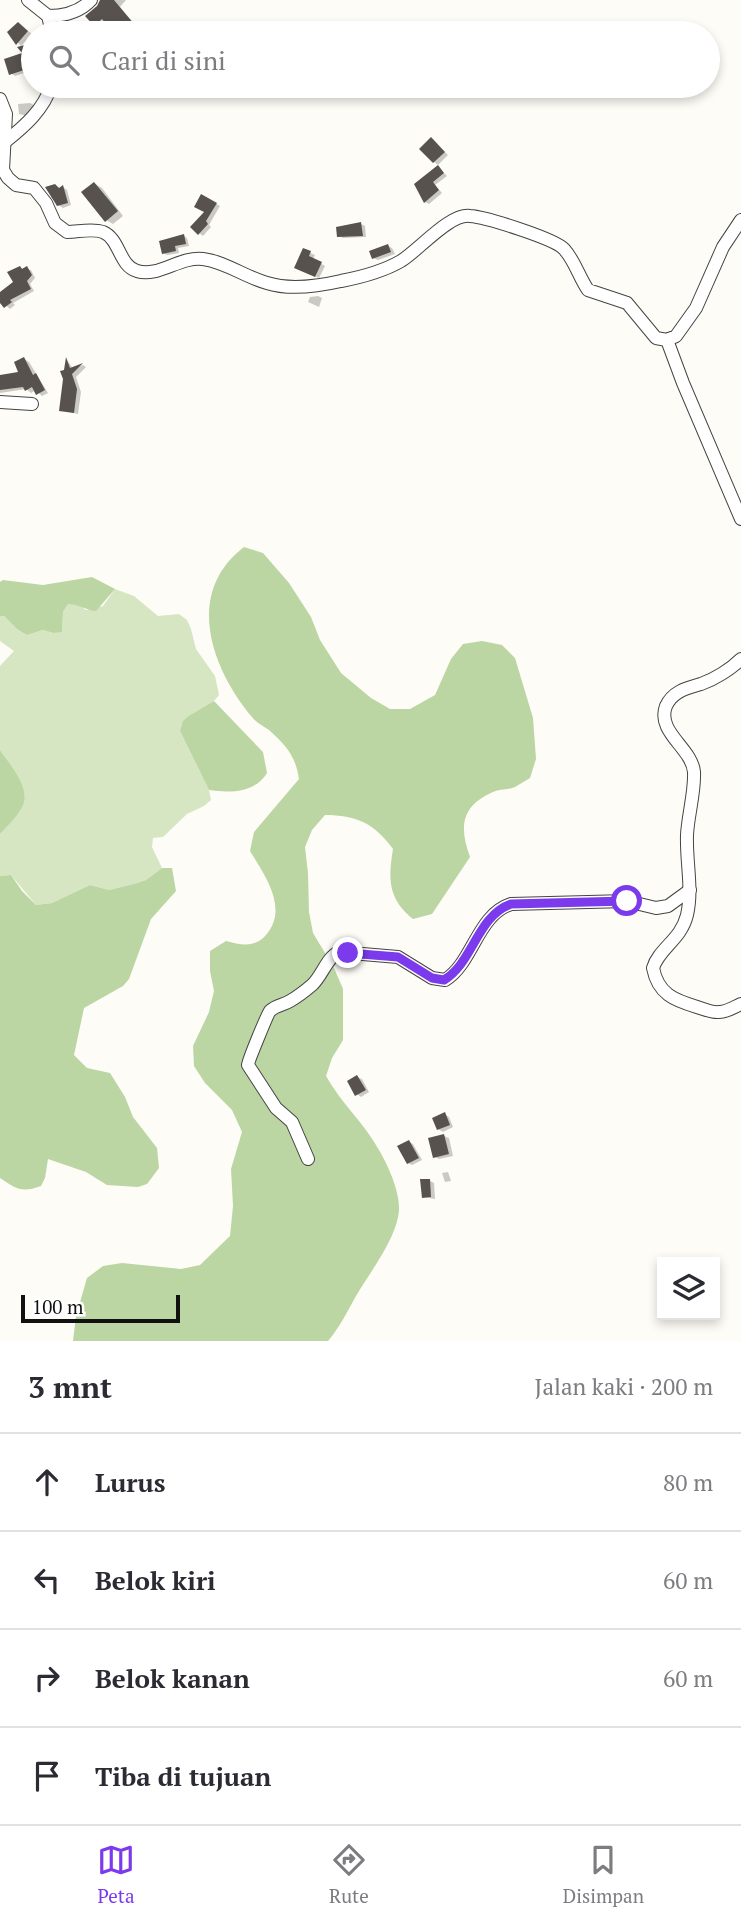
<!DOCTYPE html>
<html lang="id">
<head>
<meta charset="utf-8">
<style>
	:root { --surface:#fff; --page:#f2f2f3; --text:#2b2b33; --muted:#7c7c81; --line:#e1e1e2; --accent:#7c3aed }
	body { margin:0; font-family:"PT Serif",serif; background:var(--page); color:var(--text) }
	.controls { position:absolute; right:21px; bottom:21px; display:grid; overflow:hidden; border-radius:0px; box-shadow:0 4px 10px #0003 }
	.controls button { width:63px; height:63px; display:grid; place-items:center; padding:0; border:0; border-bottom:2px solid var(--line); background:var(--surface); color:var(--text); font:35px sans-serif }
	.scale { position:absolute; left:21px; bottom:18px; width:159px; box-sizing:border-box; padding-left:7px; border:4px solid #111; border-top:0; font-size:19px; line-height:24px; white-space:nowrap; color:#111; -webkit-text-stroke:5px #fff; paint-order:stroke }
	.stop { position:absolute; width:21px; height:21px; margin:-16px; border:5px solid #7c3aed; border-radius:50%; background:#fff }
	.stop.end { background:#7c3aed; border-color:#fff; box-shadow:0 2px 7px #0008 }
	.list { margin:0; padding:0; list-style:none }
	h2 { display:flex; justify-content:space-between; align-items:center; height:91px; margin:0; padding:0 28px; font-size:30px }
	h2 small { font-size:23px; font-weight:400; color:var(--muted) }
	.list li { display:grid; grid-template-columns:46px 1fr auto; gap:21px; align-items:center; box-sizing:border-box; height:98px; padding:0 28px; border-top:2px solid var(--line) }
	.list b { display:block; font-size:26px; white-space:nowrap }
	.list em { font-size:23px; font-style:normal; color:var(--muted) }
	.icon { flex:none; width:38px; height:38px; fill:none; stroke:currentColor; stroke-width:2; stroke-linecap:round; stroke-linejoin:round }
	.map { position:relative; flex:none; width:741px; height:1341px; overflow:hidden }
	.search { position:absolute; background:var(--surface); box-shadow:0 4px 10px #0003; left:21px; right:21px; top:21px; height:77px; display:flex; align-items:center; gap:18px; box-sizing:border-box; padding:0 24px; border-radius:38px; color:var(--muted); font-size:26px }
	.sheet { height:483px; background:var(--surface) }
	nav { display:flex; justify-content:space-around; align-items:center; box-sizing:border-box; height:98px; border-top:2px solid var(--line); background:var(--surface); font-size:19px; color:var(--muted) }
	nav a { display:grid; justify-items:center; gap:4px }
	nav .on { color:var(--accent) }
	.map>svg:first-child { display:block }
	.green { fill:#d6e6c2 }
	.forest { fill:#bbd5a3 }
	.shadow { fill:#0003 }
	.building { fill:#58524e }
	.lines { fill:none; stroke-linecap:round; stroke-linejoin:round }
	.minor-casing { stroke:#444; stroke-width:14 }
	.minor { stroke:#fff; stroke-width:12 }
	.route { stroke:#7c3aed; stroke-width:9 }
</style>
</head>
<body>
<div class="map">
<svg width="741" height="1341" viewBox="0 0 741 1341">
	<rect width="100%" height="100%" fill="#fefcf6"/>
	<path class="green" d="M115 589 134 596 158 616 179 614 187 620 191 629 196 649 215 676 219 695 214 701 190 715 180 731 209 790 211 800 204 806 187 814 163 837 153 838 152 847 162 868 146 880 137 883 109 890 90 885 52 903 36 905 11 875 0 876V834L22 807 18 777 0 750V666L14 651 0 641V616H4L18 630 27 635 43 630 53 633 62 631 63 612 68 604H78L86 610 103 606Z"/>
	<g class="forest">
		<path d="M244 547 263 553 289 583 311 617 320 640 341 673 371 698 390 709H410L435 695 451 659 463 644 482 641 502 645 515 658 533 718 536 759 530 778C525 781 520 784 515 787 508 790 500 789 493 792 461 806 459 827 470 857L432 914 413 919C388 899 388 879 393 849 374 823 356 815 325 815L312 830 305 847 308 873 309 912 313 933 334 968 343 989V1040L332 1058 326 1076C341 1103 364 1123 379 1150 388 1165 400 1192 399 1210 397 1238 370 1272 356 1296 347 1312 340 1327 328 1341H73L76 1316 87 1278 103 1266 122 1263 181 1269 200 1265 230 1236 233 1206 231 1169 242 1132 232 1110 205 1083 194 1066 193 1046 209 1012 214 991 210 971V951L226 941C241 945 255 948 266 935 289 908 265 876 250 851L254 832 299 779C296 757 286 745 269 730 263 726 257 723 252 717 211 668 184 593 244 547Z"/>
		<path d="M92 577 115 589 96 611C85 610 79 604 68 604L63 612 62 632 53 633 43 630 27 635 18 630 4 616H0V582L3 580 43 585Z"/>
		<path d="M214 701 263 752 267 773C255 793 230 793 209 790L180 731 183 721 190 715Z"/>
		<path d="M0 750C10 765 32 789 22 807 17 817 7 826 0 834Z"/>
		<path d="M162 868H172L176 891 151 919 129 979 123 986 84 1008 74 1055 87 1068 110 1073 125 1097 133 1117 157 1148 159 1168 147 1184 138 1187 107 1185 86 1172 48 1159 45 1178 41 1186C22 1193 16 1189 0 1178V876L11 875 22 891 36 905 52 903 90 885 109 890 137 883 146 880Z"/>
	</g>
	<g class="shadow">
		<path d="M100 0H126L120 7 137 27 129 33H116L106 21 100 27 95 24Z"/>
		<path d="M23 27 32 34 21 46 9 33Z"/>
		<path d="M68 30 73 33H63L62 31Z"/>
		<path d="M33 44V70L15 76 11 73 25 54 20 48Z"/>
		<path d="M115 86H129L127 95 114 90Z"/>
		<path d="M30 103 34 105V108L28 116 19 114 18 104Z"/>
		<path d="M431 139 448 155 438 165 434 162Z"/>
		<path d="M438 167 447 176 435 185 442 193 429 204 425 202Z"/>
		<path d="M95 184 102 188 123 216 113 224 106 220Z"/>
		<path d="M63 187 67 190 71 205 63 208 58 205 60 189Z"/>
		<path d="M202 196 220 206 209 225 211 227 203 236 199 233 207 212Z"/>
		<path d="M361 224 365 226 366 237 343 238 339 236Z"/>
		<path d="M184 236 187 238 189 246 178 248 179 253 167 255 163 253Z"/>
		<path d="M388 246 392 248 395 254 378 260 373 258Z"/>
		<path d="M304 250 315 255 313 259 325 266 319 278 300 270Z"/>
		<path d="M20 268 31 270 35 278 30 284 34 291 13 303 15 305 10 309 0 300V295L15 282Z"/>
		<path d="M318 296 322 298 319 307 308 302 310 297Z"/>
		<path d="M24 359 29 362 48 393 42 396 36 390 31 393 26 389 0 393V377L21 373Z"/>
		<path d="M67 360 73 369 83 365 86 367 76 377 81 392 78 414 60 410Z"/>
		<path d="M357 1077 362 1079 369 1092 361 1097 357 1094Z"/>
		<path d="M444 1114 449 1117 453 1127 443 1132 438 1129Z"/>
		<path d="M444 1136 449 1138 453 1156 439 1159 435 1157Z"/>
		<path d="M409 1142 413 1144 422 1160 412 1165 408 1163Z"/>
		<path d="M448 1172 451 1181 445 1182 442 1173Z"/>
		<path d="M430 1181 434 1183 435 1199 423 1197Z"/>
	</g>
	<g class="building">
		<path d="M100 0H114L134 24 123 33H114L102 19 94 26 85 16 97 6Z"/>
		<path d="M18 22 28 31 16 45 7 32Z"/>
		<path d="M33 43V67L9 75 4 59 22 53 17 47Z"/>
		<path d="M431 137 445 152 433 163 419 149Z"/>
		<path d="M438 165 444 173 433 182 439 190 424 203 414 184Z"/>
		<path d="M94 182 118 211 105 222 81 192Z"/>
		<path d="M55 184 59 188 63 185 68 203 57 206 45 187Z"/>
		<path d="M201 194 217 203 206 221 208 224 198 235 190 227 204 212 194 207Z"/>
		<path d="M361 222 363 236 337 237 336 227Z"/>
		<path d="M184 234 186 244 175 246 176 251 162 254 159 241Z"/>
		<path d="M388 244 391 252 372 259 369 251Z"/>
		<path d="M303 248 311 251 309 256 322 262 315 277 294 268Z"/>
		<path d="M20 266 22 269 27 266 32 275 27 281 31 289 10 300 12 302 4 308 0 303V292L13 282 7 272Z"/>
		<path d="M24 357 33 375 36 373 45 390 36 395 32 387 25 391 23 387 0 390V375L18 372 14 362Z"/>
		<path d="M66 357 70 368 83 363 72 374 77 389 74 413 59 411 63 379 60 371 64 370Z"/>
		<path d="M357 1075 366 1090 355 1096 347 1081Z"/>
		<path d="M445 1112 450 1125 437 1130 432 1118Z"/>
		<path d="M444 1134 449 1154 433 1158 428 1138Z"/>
		<path d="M409 1140 419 1158 407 1164 397 1146Z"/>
		<path d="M420 1179H430L431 1197 422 1198Z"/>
	</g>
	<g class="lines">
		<g class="minor-casing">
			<g id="minor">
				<path d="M28 0 48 16C63 16 80 12 91 0"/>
				<path d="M48 16 52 33"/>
				<path d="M0 99 6 114 3 170 8 178 16 185 34 188 46 203 55 223 67 232C78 232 92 228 103 232 120 239 119 266 137 271 158 278 180 256 203 259 226 262 245 277 267 283 289 290 319 286 341 281 362 277 382 272 401 261 419 250 450 213 470 216 486 217 555 239 564 249 575 261 579 277 588 290L627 303 656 338 667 340 676 336 696 308 723 247 741 220"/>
				<path d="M6 141C25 126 44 109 51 86"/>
				<path d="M667 340 683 383 741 519"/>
				<path d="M0 402 32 404"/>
				<path d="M741 659C731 669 715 679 701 684 687 688 673 691 666 706 656 732 692 748 694 772 695 792 688 815 687 835 686 862 693 889 687 915 681 940 659 948 653 968 658 994 674 1000 697 1007 704 1009 712 1013 719 1012 727 1012 734 1007 741 1004"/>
				<path d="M308 1159 292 1122 276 1108 248 1065C248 1061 268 1013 270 1011 276 1005 284 1005 290 1001 297 997 305 991 312 985 322 976 327 957 339 952L398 957 432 978 445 980C473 963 477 915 511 904L627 901 656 908 668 906 690 890"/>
			</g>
		</g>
		<use href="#minor" class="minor"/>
	</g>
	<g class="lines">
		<path class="route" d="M348 953 398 957 432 978 444 980C473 963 477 916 511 904L627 901"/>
	</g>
</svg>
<div class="controls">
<button><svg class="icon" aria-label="layers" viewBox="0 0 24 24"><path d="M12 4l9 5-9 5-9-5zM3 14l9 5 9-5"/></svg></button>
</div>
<div class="scale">100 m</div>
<div class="stop" style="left:627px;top:901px"></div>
<div class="stop end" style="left:348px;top:953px"></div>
<div class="search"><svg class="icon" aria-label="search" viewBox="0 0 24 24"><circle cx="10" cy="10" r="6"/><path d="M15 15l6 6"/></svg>Cari di sini</div>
</div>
<section class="sheet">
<h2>3 mnt<small>Jalan kaki · 200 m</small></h2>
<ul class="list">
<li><svg class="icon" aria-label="ahead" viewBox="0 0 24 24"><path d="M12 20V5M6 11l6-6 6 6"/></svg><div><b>Lurus</b></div><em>80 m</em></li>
<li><svg class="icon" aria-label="left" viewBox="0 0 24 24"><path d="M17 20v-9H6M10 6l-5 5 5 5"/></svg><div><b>Belok kiri</b></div><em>60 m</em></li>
<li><svg class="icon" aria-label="right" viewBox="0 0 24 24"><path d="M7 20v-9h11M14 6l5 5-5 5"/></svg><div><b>Belok kanan</b></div><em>60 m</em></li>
<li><svg class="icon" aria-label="arrive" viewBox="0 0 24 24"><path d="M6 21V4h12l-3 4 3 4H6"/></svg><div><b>Tiba di tujuan</b></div></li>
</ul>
</section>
<nav>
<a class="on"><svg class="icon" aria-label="map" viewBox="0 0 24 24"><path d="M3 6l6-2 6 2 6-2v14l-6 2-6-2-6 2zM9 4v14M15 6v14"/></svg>Peta</a>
<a><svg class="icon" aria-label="directions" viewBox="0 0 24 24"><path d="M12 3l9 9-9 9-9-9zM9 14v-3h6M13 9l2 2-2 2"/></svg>Rute</a>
<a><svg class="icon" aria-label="saved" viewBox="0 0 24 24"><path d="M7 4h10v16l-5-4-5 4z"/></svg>Disimpan</a>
</nav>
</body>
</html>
